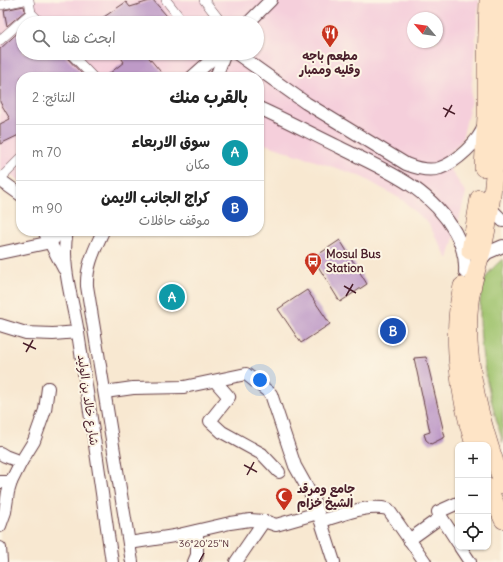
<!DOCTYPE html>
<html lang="ar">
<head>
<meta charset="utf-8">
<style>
	:root { --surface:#fff; --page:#f2f2f2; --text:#222; --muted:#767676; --line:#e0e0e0; --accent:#c8321e }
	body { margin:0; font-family:Delius,"Playpen Sans Arabic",sans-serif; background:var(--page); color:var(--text); direction:rtl }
	.controls { position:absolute; right:12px; bottom:12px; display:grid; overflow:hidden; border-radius:8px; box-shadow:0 1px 3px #0004 }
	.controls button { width:36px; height:36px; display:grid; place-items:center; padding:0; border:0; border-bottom:1px solid var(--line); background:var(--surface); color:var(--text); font:20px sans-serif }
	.compass { position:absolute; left:407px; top:12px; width:36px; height:36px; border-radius:50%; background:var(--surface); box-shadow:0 1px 3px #0004; rotate:299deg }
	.you { position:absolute; left:260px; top:380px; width:14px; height:14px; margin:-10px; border:3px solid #fff; border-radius:50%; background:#1a73e8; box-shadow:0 0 0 6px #1a73e833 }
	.badge { display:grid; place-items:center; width:26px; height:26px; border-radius:50%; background:var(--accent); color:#fff; font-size:13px; font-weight:700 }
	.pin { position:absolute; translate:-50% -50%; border:2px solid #fff; box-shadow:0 1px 4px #0006 }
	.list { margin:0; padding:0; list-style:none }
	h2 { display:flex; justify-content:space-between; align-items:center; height:52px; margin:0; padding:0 16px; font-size:17px }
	h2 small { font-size:13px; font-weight:400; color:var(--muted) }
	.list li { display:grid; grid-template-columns:26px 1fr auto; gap:12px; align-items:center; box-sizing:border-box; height:56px; padding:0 16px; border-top:1px solid var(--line) }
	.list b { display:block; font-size:15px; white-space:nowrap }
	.list p { margin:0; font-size:13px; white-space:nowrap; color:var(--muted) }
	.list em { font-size:13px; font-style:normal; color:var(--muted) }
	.icon { flex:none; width:22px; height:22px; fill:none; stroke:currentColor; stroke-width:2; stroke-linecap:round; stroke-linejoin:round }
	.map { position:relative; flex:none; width:503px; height:562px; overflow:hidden; direction:ltr }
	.search { position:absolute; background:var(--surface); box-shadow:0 1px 3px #0004; left:16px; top:16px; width:248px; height:44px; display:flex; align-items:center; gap:10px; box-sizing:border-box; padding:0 14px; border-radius:22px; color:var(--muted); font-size:15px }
	.panel { position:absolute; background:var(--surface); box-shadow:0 1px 3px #0004; left:16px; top:72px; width:248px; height:164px; border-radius:16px; direction:rtl }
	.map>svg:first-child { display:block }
	.built { fill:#f5cfdb; fill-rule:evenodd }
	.green { fill:#9ec26c; stroke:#74704c }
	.building { fill:#be9ac7 }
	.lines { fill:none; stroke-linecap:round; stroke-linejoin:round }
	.pedestrian-casing { stroke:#643d44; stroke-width:10 }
	.minor-casing { stroke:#643d44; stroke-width:14 }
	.secondary-casing { stroke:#643d44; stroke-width:18 }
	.pedestrian { stroke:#fff; stroke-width:9 }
	.minor { stroke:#fff; stroke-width:12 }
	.secondary { stroke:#fee4c6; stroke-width:17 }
	.ticks { fill:none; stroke:#4a1f2b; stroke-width:1.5 }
	.labels { text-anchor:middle; stroke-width:4; stroke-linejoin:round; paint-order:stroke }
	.poi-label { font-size:12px; font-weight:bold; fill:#4a1f2b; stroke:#fcf5e5; text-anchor:start }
	.street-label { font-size:12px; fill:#4a1f2b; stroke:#fcf5e5 }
	.ticks-label { font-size:10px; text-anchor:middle; fill:#4a1f2b; stroke:#fcf5e5; stroke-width:4; stroke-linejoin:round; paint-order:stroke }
</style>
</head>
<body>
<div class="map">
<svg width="503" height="562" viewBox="0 0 503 562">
	<rect width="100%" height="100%" fill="#fcf5e5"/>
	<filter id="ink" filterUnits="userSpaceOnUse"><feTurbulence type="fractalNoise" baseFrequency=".025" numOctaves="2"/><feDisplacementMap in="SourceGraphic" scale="8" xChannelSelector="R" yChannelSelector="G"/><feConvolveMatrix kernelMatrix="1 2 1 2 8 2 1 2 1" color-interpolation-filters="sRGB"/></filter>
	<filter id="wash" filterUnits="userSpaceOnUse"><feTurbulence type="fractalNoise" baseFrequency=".012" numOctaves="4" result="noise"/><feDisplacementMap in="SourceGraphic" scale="16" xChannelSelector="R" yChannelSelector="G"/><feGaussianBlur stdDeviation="0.9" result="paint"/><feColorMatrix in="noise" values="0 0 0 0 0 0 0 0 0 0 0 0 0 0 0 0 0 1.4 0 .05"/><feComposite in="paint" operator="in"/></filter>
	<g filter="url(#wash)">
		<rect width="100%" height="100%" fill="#f8e8d1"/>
		<path class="built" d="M0 0H479L470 105 462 140 444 160 466 193 448 259 428 223 401 199 360 176 259 142V77H21V181L0 171ZM413 18H437V42H413ZM23 23H257V53H23Z"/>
		<path class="green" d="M503 259V443C491 402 480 362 480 319 480 307 479 295 484 283 487 273 495 265 503 259Z"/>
		<g id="blocks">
			<g class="building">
				<path d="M153 0 173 23H95L126 2 130 7Z"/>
				<path d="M24 6 25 11 7 26 4 10Z"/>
				<path d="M23 28V53H64L66 57 85 77H21V134L0 144V124L10 119 0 102V49Z"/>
				<path d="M118 53H145L165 77H105L124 62Z"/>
				<path d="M340 240 367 284 340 302 313 258Z"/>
				<path d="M307 290 330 324 301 343 278 309Z"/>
				<path d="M426 357 445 437 431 444 426 440 424 434 430 432 414 358Z"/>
			</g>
		</g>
	</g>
	<g filter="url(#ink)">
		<use href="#blocks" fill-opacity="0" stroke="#643d44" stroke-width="1"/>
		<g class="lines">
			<g class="pedestrian-casing">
				<g id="pedestrian">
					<path d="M29 0 31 13 41 23"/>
					<path d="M166 0 184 23"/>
					<path d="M204 0 218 18"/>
					<path d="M0 5 24 0"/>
					<path d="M0 40 31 13"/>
					<path d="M70 53 93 77"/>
					<path d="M0 179 21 158"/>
				</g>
			</g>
			<g class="minor-casing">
				<g id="minor">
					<path d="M248 23 271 0"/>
					<path d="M236 53 306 103 406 164C416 168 429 172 440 168 455 163 480 141 484 125"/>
					<path d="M192 77 219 53"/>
					<path d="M216 77 225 53"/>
					<path d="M259 108C286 120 312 134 339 147 384 170 429 186 455 232 462 245 466 257 465 272"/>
					<path d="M0 180 21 195"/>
					<path d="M490 208 503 221"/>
					<path d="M44 231 64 269"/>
					<path d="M67 231C60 265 73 300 78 333 90 409 101 486 112 562"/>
					<path d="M103 231C95 249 86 266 87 286L132 562"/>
					<path d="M0 253 51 242 61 231"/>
					<path d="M479 262 487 253 503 246"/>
					<path d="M0 325 26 333 53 334 78 332"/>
					<path d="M215 381 229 397 210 421 222 432 262 454 279 472"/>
					<path d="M105 392 133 388 184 387 246 374 271 394 295 466 314 500 334 562"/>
					<path d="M0 453 5 456 21 462"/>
					<path d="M0 482H11L21 462 34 441 45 410 48 388"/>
					<path d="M458 503 438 512 458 543"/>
					<path d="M321 521C343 515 365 504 388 509L425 562"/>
					<path d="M0 526 5 512 8 492 11 482"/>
					<path d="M409 540 441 517"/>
					<path d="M129 543 174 536 230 523 250 520 264 521 276 525 318 513"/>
					<path d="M460 547 470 562"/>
					<path d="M0 548 1 562"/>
					<path d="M194 562 197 555V531"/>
					<path d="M236 562 264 521"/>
				</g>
			</g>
			<g class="secondary-casing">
				<g id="secondary">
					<path d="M501 0C496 58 500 117 494 175 492 198 489 221 484 244 479 263 472 282 470 302 463 362 483 429 503 485"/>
					<path d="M483 168 486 116V61L488 0"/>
					<path d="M470 251 479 198"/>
					<path d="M462 286C450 336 459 397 474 445"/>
					<path d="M488 487 503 520"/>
				</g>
			</g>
			<use href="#pedestrian" class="pedestrian"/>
			<use href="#minor" class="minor"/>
			<use href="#secondary" class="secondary"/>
		</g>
	</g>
	<path class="ticks" d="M443 108 455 114M445 117 452 105M344 286 356 293M346 296 353 284M23 343 36 349M26 352 33 340M244 465 257 472M247 475 254 462M199 562 204 553"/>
	<defs>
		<g id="restaurant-pin" transform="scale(0.9)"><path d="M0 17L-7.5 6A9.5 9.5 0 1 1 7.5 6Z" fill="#c8321e" stroke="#fcf5e5"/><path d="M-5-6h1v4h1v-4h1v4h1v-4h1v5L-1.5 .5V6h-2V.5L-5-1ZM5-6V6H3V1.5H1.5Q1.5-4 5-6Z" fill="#fff"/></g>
		<g id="bus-pin" transform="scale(0.9)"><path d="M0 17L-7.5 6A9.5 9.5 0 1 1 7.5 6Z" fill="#c8321e" stroke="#fcf5e5"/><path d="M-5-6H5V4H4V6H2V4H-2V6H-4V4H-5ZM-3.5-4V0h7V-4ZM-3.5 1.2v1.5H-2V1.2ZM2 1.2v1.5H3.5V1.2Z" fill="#fff"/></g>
		<g id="mosque-pin" transform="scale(0.9)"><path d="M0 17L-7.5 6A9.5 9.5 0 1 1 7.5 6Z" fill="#c8321e" stroke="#fcf5e5"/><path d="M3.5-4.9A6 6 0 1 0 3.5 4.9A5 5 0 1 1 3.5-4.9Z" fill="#fff"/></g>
	</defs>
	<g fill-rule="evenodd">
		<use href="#restaurant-pin" x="330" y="33"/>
		<use href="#bus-pin" x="313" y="261"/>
		<use href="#mosque-pin" x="284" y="496"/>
	</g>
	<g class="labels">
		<g class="poi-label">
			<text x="330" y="60" text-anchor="middle">مطعم باجه<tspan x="330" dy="14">وقليه وممبار</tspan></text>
			<text x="326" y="258">Mosul Bus<tspan x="326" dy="14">Station</tspan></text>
			<text x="297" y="493">جامع ومرقد<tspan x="297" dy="14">الشيخ خزام</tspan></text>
		</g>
		<g class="street-label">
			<text transform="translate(88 400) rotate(82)" y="4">شارع خالد بن الوليد</text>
		</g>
	</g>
	<g class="ticks-label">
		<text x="204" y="547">36°20'25"N</text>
	</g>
</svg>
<div class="controls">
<button>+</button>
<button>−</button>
<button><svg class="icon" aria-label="locate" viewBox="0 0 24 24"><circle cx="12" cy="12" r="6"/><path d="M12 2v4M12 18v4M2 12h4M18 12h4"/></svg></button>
</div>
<svg class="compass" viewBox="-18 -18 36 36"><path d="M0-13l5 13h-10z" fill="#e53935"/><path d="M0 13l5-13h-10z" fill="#767676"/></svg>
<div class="you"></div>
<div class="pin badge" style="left:172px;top:297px;background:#0f9aa8">A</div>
<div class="pin badge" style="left:393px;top:331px;background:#1a4fb4">B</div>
<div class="search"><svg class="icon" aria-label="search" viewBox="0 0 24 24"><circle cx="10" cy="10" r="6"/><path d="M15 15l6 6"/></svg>ابحث هنا</div>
<section class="panel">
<h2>بالقرب منك<small>النتائج: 2</small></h2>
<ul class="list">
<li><span class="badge" style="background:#0f9aa8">A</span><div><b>سوق الاربعاء</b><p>مكان</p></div><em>70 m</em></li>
<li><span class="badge" style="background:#1a4fb4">B</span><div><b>كراج الجانب الايمن</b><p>موقف حافلات</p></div><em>90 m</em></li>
</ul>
</section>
</div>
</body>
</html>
